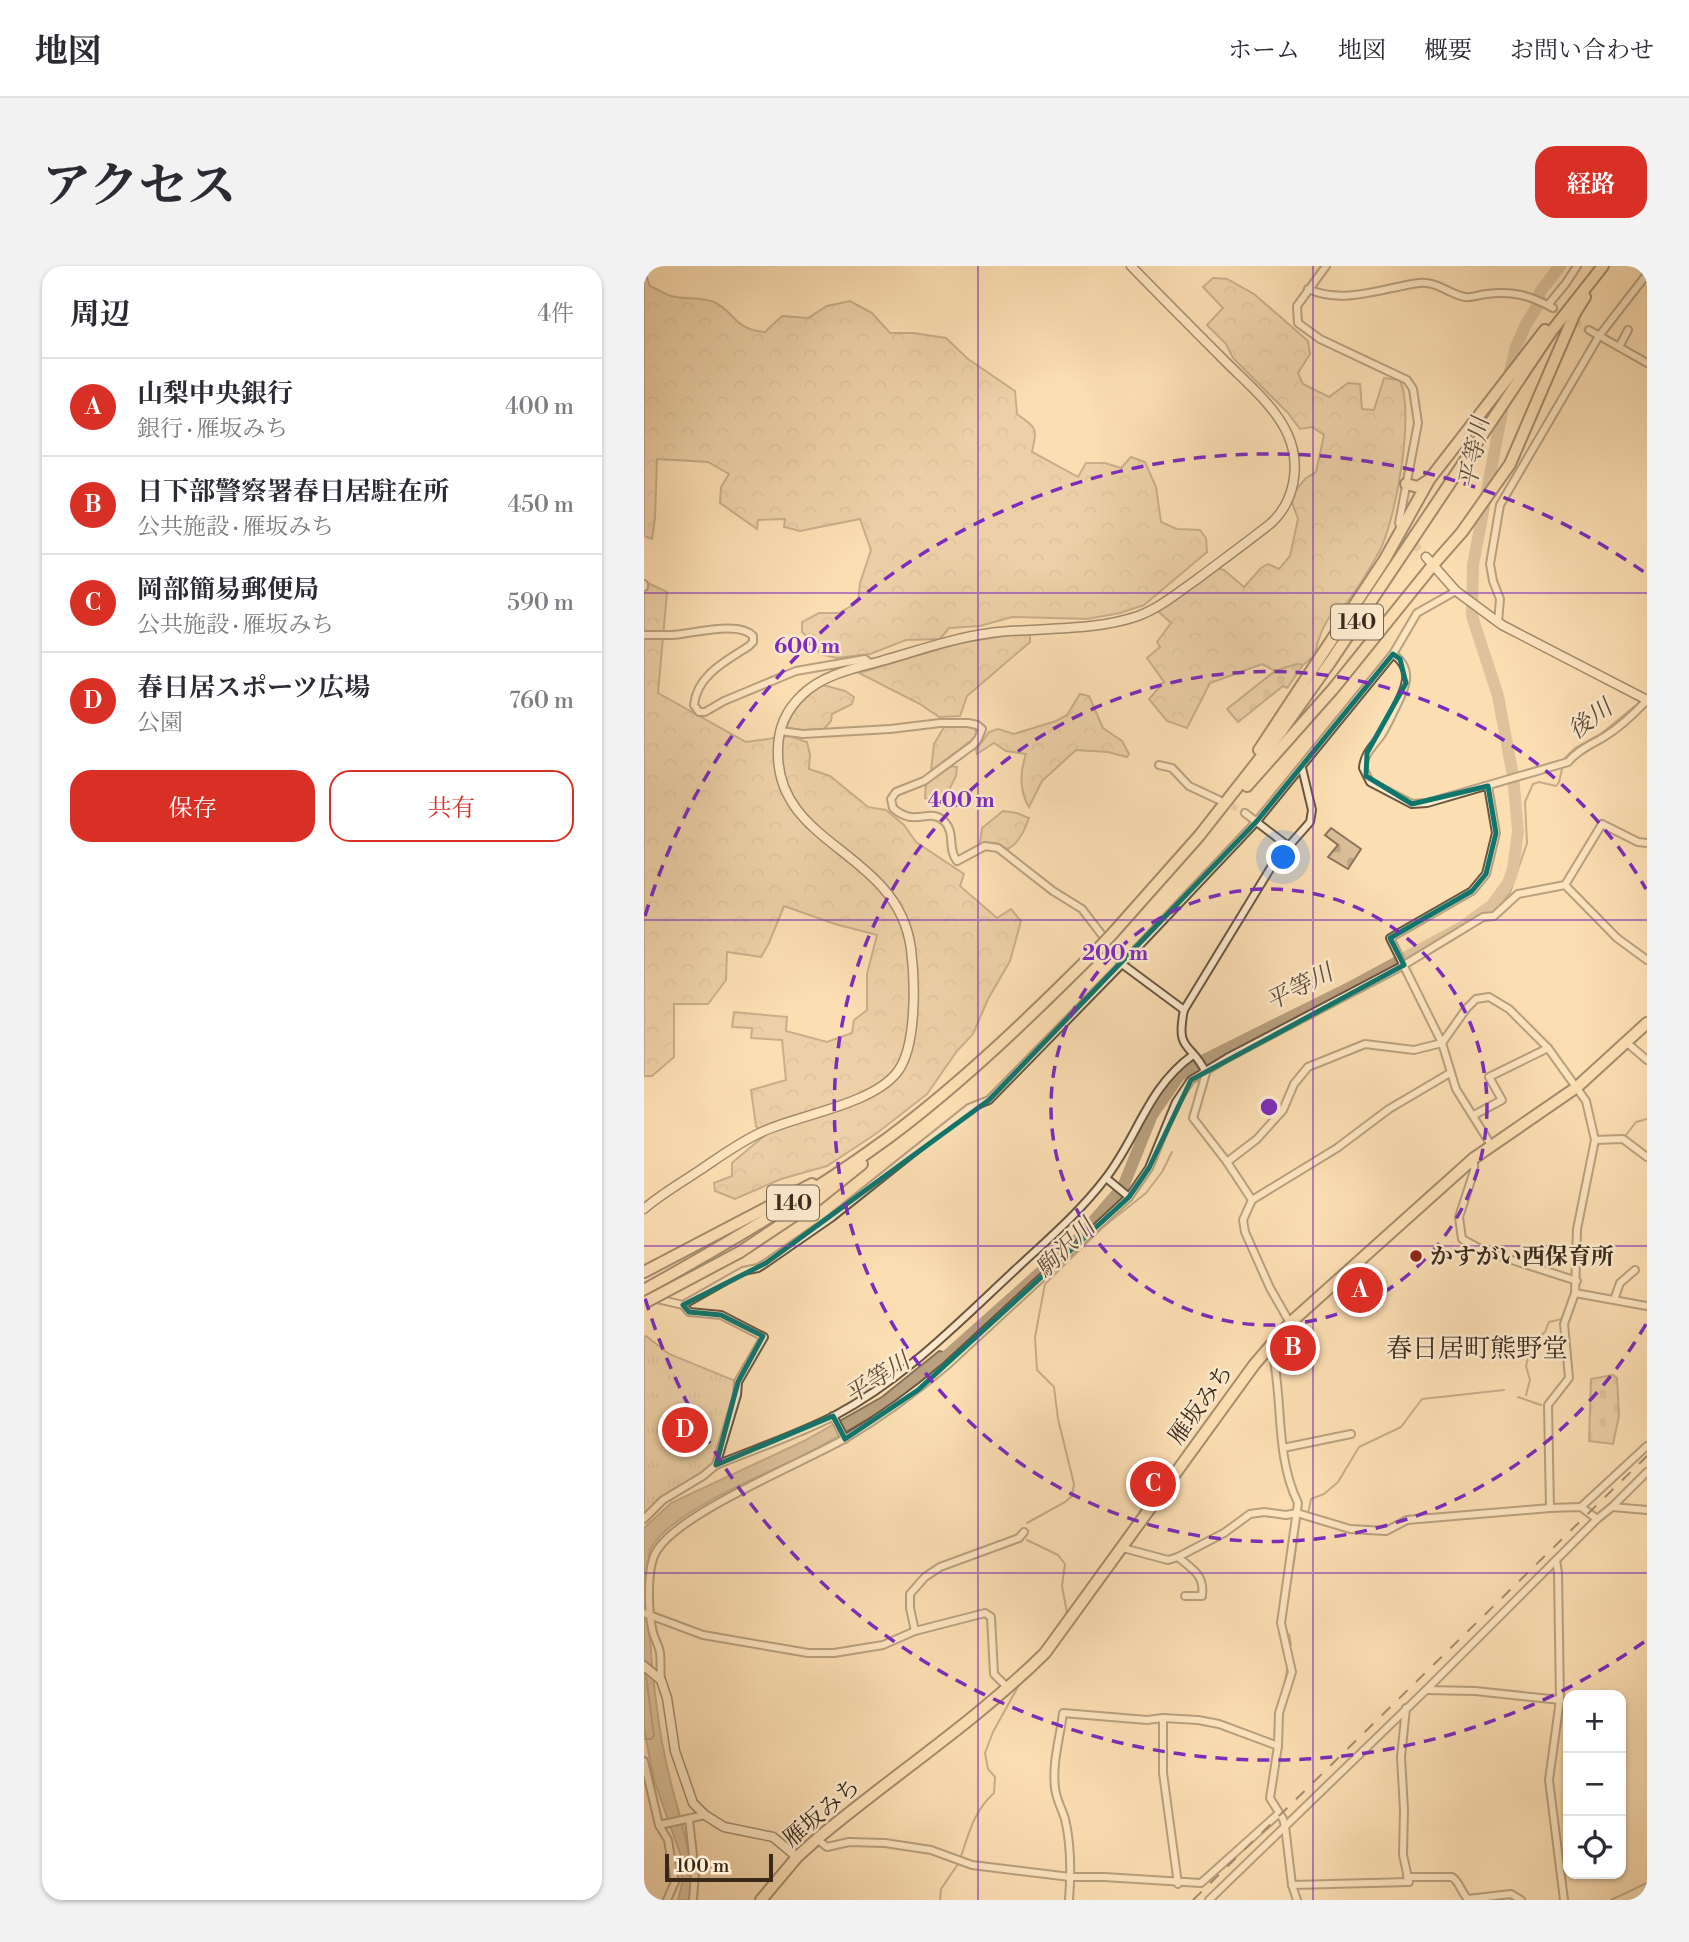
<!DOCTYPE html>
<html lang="ja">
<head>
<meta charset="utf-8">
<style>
	:root { --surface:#fff; --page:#f2f2f3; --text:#2b2b33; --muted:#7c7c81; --line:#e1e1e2; --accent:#d93025 }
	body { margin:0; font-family:"Libre Bodoni","Noto Serif JP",serif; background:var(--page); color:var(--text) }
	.controls { position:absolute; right:21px; bottom:21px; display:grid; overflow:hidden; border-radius:14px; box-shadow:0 2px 5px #0004 }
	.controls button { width:63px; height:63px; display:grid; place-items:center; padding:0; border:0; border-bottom:2px solid var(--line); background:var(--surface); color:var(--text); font:35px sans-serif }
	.scale { position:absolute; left:21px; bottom:18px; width:108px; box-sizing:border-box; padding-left:7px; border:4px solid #38291b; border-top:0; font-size:19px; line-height:24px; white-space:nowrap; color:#38291b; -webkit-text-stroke:5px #fdeace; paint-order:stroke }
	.you { position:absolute; left:640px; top:592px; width:24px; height:24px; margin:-18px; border:5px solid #fff; border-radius:50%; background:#1a73e8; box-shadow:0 0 0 10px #1a73e833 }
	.badge { display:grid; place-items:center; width:46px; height:46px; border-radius:50%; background:var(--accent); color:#fff; font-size:23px; font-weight:700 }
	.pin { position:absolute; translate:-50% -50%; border:4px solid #fff; box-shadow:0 2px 7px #0006 }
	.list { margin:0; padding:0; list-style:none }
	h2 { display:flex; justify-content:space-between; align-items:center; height:91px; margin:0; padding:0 28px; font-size:30px }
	h2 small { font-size:23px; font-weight:400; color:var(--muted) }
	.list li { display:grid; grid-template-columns:46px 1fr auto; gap:21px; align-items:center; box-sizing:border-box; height:98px; padding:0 28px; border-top:2px solid var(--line) }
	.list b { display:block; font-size:26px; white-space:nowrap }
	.list p { margin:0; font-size:23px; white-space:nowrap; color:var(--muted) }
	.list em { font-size:23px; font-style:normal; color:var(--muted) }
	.actions { display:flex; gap:14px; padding:21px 28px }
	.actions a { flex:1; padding:16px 0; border:2px solid var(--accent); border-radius:21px; text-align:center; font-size:24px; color:var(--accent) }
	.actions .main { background:var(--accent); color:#fff }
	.icon { flex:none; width:38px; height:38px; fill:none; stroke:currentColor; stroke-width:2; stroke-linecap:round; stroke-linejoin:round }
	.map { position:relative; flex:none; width:1003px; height:1634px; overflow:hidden; border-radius:21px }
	header { display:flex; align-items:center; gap:42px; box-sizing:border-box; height:98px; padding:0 35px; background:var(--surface); border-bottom:2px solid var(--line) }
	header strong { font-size:33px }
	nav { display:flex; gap:38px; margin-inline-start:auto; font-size:24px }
	.intro { display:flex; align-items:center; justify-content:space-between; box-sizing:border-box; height:168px; padding:0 42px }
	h1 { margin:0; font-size:49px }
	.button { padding:18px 32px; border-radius:21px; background:var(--accent); color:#fff; font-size:24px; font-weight:700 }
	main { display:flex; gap:42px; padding:0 42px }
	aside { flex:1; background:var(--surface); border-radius:21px; box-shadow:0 2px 5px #0004 }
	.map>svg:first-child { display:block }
	.forest { fill:url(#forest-crowns); stroke:#8a745a; stroke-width:2 }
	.cemetery { fill:url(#cemetery-stones); stroke:#8a745a; stroke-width:2 }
	.park { fill:url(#park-tufts); stroke:#8a745a; stroke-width:2 }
	.water { fill:#b9a07f; stroke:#857057; stroke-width:2 }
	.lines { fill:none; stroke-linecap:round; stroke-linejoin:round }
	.shore { stroke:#78644d; stroke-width:2 }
	.stream { stroke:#857057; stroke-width:2 }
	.river { stroke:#b9a07f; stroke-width:12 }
	.street-tunnel { stroke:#d5ba95; stroke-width:6; stroke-dasharray:6 3; stroke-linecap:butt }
	.secondary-tunnel { stroke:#d5ba95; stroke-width:8; stroke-dasharray:8 4; stroke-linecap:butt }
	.street-casing { stroke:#695641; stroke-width:10 }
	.secondary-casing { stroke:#38291b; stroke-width:11 }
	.highway-casing { stroke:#38291b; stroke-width:14 }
	.street { stroke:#fdeace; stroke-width:6 }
	.secondary { stroke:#fdeace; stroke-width:8 }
	.highway { stroke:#fcdeb3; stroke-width:10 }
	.rail { stroke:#38291b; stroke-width:2; stroke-dasharray:12 12; stroke-linecap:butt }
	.highway-bridge-casing { stroke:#38291b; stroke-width:14; stroke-linecap:butt }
	.highway-bridge { stroke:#fcdeb3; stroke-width:10 }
	.marked { fill:none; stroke:#0f766e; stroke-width:5; stroke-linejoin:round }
	.grid { fill:none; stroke:#7b2cbf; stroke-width:2; stroke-opacity:0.55 }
	.ring { fill:none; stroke:#7b2cbf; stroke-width:3.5; stroke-dasharray:12 9 }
	.poi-dot { fill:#8f2418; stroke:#fdeace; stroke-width:2.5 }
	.labels { text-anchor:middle; stroke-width:5; stroke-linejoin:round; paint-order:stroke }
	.shield { fill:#fdeace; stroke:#736351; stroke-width:2 }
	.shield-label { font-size:21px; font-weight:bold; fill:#38291b }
	.poi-label { font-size:23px; font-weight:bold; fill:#38291b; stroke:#fdeace; text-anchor:start }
	.street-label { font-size:23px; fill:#38291b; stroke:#fdeace }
	.water-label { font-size:24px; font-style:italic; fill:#5f4d39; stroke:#fdeace }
	.quarter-label { font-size:26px; fill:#38291b; stroke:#fdeace }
	.centre { fill:#7b2cbf; stroke:#fdeace; stroke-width:3.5 }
	.ring-label { font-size:21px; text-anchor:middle; font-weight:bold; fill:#7b2cbf; stroke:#fdeace; stroke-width:5; stroke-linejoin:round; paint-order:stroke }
</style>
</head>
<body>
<header>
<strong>地図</strong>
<nav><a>ホーム</a><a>地図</a><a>概要</a><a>お問い合わせ</a></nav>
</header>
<div class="intro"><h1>アクセス</h1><a class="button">経路</a></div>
<main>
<aside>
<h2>周辺<small>4件</small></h2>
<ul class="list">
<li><span class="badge">A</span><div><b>山梨中央銀行</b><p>銀行 · 雁坂みち</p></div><em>400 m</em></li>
<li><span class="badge">B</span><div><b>日下部警察署春日居駐在所</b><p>公共施設 · 雁坂みち</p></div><em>450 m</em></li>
<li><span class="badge">C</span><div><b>岡部簡易郵便局</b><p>公共施設 · 雁坂みち</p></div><em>590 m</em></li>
<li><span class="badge">D</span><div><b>春日居スポーツ広場</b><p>公園</p></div><em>760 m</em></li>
</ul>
<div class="actions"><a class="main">保存</a><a>共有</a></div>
</aside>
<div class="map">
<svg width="1003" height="1634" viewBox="0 0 1003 1634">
	<defs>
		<pattern id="forest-crowns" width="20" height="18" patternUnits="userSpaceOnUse" patternTransform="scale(1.75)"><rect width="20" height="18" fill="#dbbf99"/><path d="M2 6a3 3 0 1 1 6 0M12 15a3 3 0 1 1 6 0" fill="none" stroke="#bda483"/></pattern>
		<pattern id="cemetery-stones" width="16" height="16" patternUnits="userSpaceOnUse" patternTransform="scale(1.75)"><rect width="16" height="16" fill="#dbbf99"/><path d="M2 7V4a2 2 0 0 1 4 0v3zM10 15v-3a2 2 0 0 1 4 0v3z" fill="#bda483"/></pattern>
		<pattern id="park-tufts" width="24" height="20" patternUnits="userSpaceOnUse" patternTransform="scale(1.75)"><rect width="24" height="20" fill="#dbbf99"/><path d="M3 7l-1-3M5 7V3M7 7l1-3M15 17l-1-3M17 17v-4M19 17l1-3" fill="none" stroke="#bda483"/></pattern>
	</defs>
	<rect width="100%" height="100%" fill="#fcdeb3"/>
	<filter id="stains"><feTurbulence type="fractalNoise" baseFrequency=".00286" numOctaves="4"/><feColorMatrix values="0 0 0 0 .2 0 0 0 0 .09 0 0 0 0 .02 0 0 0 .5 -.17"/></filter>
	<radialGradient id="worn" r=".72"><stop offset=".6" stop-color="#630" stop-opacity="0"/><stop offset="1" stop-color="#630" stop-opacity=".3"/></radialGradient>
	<g class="forest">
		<path d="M0 3 6 20C13 23 20 28 27 30 41 34 56 30 70 36 90 45 90 64 121 66L138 50 164 52 183 40 206 35 228 47 246 67H269L302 72 324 93 371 125 373 148C394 163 393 162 388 186L434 211 442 197H461L477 202 487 191 501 196 512 221 517 256 533 263 556 264 562 272 563 286 500 339 476 347 443 353 368 351 336 360 305 362 296 373 262 374 226 388 193 392 176 388 167 374 158 366V356L175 347H195L214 336 216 317 227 284 216 253 156 265 140 261 141 253 114 254 113 263 76 237 77 221 85 208 64 196 13 193 11 252 8 273 0 270Z"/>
		<path d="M569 12 583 13 610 28 664 75 666 88 654 107 659 118 685 131 704 117 716 118 718 143 730 144 740 112 756 114C771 147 752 254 735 286 726 302 715 322 703 336 700 340 694 342 690 345 680 357 673 374 671 389L659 399 653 398 631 405 618 398 566 417 543 462 523 455 505 433 520 416 503 392 516 381 513 376 527 357 515 346V341L535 321 567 301 580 304 600 321 617 302 624 298 635 303 646 290 654 253 646 231 662 212 672 206 680 169 668 161 656 163 644 147 589 92 582 78 563 59 579 42 559 21Z"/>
		<path d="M0 315 23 326 14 427 102 476 145 470 163 476 166 489 165 503 186 510 224 541 242 544 260 559 272 576 320 608 316 620 353 652 367 643 377 655 366 695 344 733 329 768 313 785 283 828 233 867 183 900 137 913 91 933 71 925 70 917 88 910V897L120 870 112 860 107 824 142 814 138 774 107 772 108 762 88 761 90 746 143 751 142 765 183 776 208 767 210 754 223 744V708L233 669 191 658 140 640 125 677 117 691 83 686 82 714 64 738H30V791L8 810H0Z"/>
		<path d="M386 366V376L323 430 316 450 295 451 276 438 215 407 315 377Z"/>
		<path d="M179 419 201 425 210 431 208 438 188 448 187 455 179 464 162 466 142 461C150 442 161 430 179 419Z"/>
		<path d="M436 428 445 430 459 462 478 475 485 488 483 491 464 486 432 484 398 515 385 541C375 525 376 505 382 488L362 485 350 477 333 488 332 484 345 466 354 463 370 468 412 455 423 449Z"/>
		<path d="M324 460 331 463 333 467 329 473 287 505 290 478 300 461Z"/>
		<path d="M307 500 313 501 312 510 301 532 288 536 281 532 282 518Z"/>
		<path d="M359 545 373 547 385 552C381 564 375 577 364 583L351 577H336L338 562Z"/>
	</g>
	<g class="cemetery">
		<path d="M653 398 659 399 643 422 639 420 594 456 583 443 631 405Z"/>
		<path d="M687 562 717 583 704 603 684 591 694 579 681 569Z"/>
		<path d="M969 1109 973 1112 975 1150 969 1178 945 1175 947 1113Z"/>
	</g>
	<path class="park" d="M2 1070 25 1088 94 1116 72 1199 19 1234 0 1253V1071Z"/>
	<path class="water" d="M295 1085 313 1089C290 1106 267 1128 241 1143 214 1159 186 1175 158 1190 119 1209 25 1246 6 1284 0 1311 8 1409 13 1442 16 1470 22 1498 29 1525 39 1562 51 1596 45 1634H34L38 1618 37 1590 10 1514 0 1463V1262L27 1237 160 1175 238 1131Z"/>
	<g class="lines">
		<path class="shore" d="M0 1473H7L10 1470 2 1409"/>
		<g class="stream">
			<path d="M921 492 931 482 958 467 991 440"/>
			<path d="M838 648 847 646 866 627 883 577 881 536 889 518 895 516 912 520 915 516 918 503"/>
			<path d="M982 869 992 856 1003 853"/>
			<path d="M952 885 954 878 958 877"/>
			<path d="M939 915 941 906"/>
			<path d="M882 1129 886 1114 882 1100 888 1077 901 1066 905 1056 918 1053"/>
			<path d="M874 1131 897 1139"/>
			<path d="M664 1248 667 1233 680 1228 694 1216 715 1181 757 1161 778 1133 860 1124"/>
			<path d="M383 1257 421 1236 428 1230 430 1218 414 1153 410 1121 393 1104 391 1071 401 1018 458 962 502 927 518 906 528 886"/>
			<path d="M383 1274 414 1289 421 1298 418 1320 423 1347"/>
			<path d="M649 1303 656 1252"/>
			<path d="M647 1315 648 1310"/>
			<path d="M640 1357 646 1320"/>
			<path d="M645 1368 647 1379"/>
			<path d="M391 1404 409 1385"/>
			<path d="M638 1429 644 1400"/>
			<path d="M503 1457 509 1456"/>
			<path d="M631 1475V1465"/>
			<path d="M316 1593C325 1568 329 1546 350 1527L351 1511 344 1503 341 1487 349 1466 376 1417"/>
			<path d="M296 1634 297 1623 314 1598"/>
			<path d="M967 1634 1003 1617"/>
		</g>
		<g class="river">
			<path d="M864 114 872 81 881 60 894 39 896 26 916 0"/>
			<path d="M296 1096 435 972 479 921 508 849 534 811 550 799 707 721 818 661 848 639 864 617 869 603 874 565 869 510 854 430 828 350 829 299 860 135"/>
		</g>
		<g class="street-tunnel">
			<path d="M909 42 945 64"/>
			<path d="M580 536 601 547"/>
		</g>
		<path class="secondary-tunnel" d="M762 269 782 291"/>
		<g class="street-casing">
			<g id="street">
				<path d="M682 0 653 40 654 57 676 73 763 114 769 123 774 157 755 257 757 264"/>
				<path d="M664 23C700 39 738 22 775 17 793 15 805 28 821 31 828 32 835 29 842 28 870 25 885 29 909 42"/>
				<path d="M904 39 922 17 933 0"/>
				<path d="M945 64 1003 97"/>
				<path d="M975 81 984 64"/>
				<path d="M0 318V321"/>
				<path d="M854 356 856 333 849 315 846 298 856 239 955 70 1003 8"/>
				<path d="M0 369C9 369 19 369 28 369 48 368 95 354 109 370V376L105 380C82 395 53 409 50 439L55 446H61L80 435 152 405 221 393 227 398"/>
				<path d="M749 388C771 404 761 423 751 443 747 451 743 460 738 468 730 480 720 487 719 502L726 516 768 538 783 537 924 496C934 484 947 479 960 471 976 461 990 448 1003 434"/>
				<path d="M136 465 159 468 246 463 296 457H324L333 459 338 463 334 473 329 479 280 515 252 526 247 533 249 542C271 562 285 541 300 555 312 567 303 583 313 595L341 580 354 582 409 625 438 643 458 669"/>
				<path d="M515 499 528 502 545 520 575 534"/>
				<path d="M844 520 852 567 842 608 828 625 746 672 798 777 812 823 847 879"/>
				<path d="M601 547 644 580"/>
				<path d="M921 619 973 672 1003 694"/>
				<path d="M467 684 478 698 540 744"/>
				<path d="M982 776 1003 794"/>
				<path d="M830 849 858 834 845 811 904 782"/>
				<path d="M951 874 979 873 1003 891"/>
				<path d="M830 892V905L815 951 818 973 840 985 933 1015"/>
				<path d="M583 896 613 873 639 844 650 818 664 801 721 778 770 784 798 777 822 743 832 733 845 731 865 743 904 782 942 835 951 874 933 963 931 1027 920 1058 925 1112 904 1139 906 1242"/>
				<path d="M462 912 485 931"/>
				<path d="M608 934 583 896 549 852 562 807C548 776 531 787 540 744L629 598 666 556 668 544 658 502"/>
				<path d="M931 1027 1003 1040"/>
				<path d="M0 1030 39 1039 45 1046 77 1049 120 1071 94 1116 93 1129 72 1199 59 1210 19 1234 0 1253"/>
				<path d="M970 1034 976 1017 991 1004"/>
				<path d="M39 1039 99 1005 114 1002 122 997 187 952 325 842 345 834 478 698 613 555 749 388 773 347 812 325"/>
				<path d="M646 1057 626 1022 601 966 599 954 608 934 693 882 745 843 806 807"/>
				<path d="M627 1079C640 1131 630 1188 654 1237L637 1357 648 1406 635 1447 634 1480 626 1532 639 1553 641 1560 648 1619 765 1616 759 1589 760 1544 757 1491 762 1442"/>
				<path d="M189 1150 201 1173"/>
				<path d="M639 1182 707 1168"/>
				<path d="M72 1199C111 1183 153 1169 190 1150 260 1113 314 1057 371 1004 402 975 435 947 461 913 494 871 503 822 549 789"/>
				<path d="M937 1241 1003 1180"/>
				<path d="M968 1241 1003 1206"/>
				<path d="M479 1282 524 1294 534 1291 580 1267 606 1248 620 1246 642 1249 653 1247 706 1263 742 1265 763 1254 906 1242 937 1241 953 1253"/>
				<path d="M534 1291C549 1304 561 1309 558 1330H541"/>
				<path d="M912 1294 914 1307 916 1434 905 1514 920 1634"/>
				<path d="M0 1347 59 1369 164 1387H190L239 1379 271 1365 341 1347 347 1351 350 1408 364 1422"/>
				<path d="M271 1365 266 1342V1328L281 1311 296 1301 375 1272 380 1266"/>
				<path d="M17 1414C16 1406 17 1396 16 1387 15 1379 9 1371 8 1362 4 1344 3 1304 11 1288 30 1248 159 1197 202 1172 237 1151 270 1127 302 1100L485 931 505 902 532 836 547 814 583 792 760 699 839 651 850 650 874 628 921 619 958 558 994 576 1003 577"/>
				<path d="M782 1424 831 1425 916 1434"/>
				<path d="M519 1452V1507L534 1618"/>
				<path d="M0 1495 15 1559 24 1574 31 1616 23 1634"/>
				<path d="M45 1554 51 1606 49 1634"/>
				<path d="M15 1559 61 1549"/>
				<path d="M173 1573 183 1581 205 1576 241 1577 287 1584 328 1599 426 1611H460L557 1617 634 1548"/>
				<path d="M763 1611H808C816 1616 817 1627 824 1633L867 1628 877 1634"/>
				<path d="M648 1619 653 1634"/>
				<path d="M425 1634C427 1608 427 1578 421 1553 418 1543 412 1533 411 1522 408 1496 416 1472 419 1447L503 1454 519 1452 554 1454 575 1458 634 1480"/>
				<path d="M565 1634 782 1424 953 1253 968 1241 1003 1244"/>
			</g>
		</g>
		<g class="secondary-casing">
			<g id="secondary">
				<path d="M782 291 812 325 858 359 1003 434"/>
				<path d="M0 943C17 928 37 917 56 904 77 890 97 875 120 865 158 848 230 838 254 805 273 779 271 714 267 683 264 660 254 639 239 622 199 576 132 556 134 484 134 462 142 444 158 429 178 409 211 402 237 395 273 385 309 372 346 367 394 361 448 366 494 350 516 342 533 327 552 314 577 295 602 277 626 258 651 236 657 199 644 169 632 141 603 117 582 96 550 64 518 32 487 0"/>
				<path d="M0 1400 17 1414 23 1432 31 1485 49 1537 61 1549 80 1561 129 1571 153 1591"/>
			</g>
		</g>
		<g class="highway-casing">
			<g id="highway">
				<path d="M762 218 774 221 785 214"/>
				<path d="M615 484 741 293 785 214 901 64"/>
				<path d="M603 520 689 423 789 299 818 266 866 198 931 47 941 31"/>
				<path d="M469 667 555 570 636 467 687 395 907 66 959 0"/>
				<path d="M96 986 168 938 218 898"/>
				<path d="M0 1006 168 918"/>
				<path d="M0 1024C84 977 166 929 244 872 319 816 387 750 453 684"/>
				<path d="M117 1634 153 1591 173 1573C248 1510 331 1456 401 1387L610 1099 646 1057 830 892 933 821 1003 757"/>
			</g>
		</g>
		<use href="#street" class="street"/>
		<use href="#secondary" class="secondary"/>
		<use href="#highway" class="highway"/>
		<path class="rail" d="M549 1634 1003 1190"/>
		<g class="highway-bridge-casing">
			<g id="highway-bridge">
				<path d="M453 684 469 667"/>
				<path d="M0 1037 96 986"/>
			</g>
		</g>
		<use href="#highway-bridge" class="highway-bridge"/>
	</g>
	<path d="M0 0H1003V1634H0ZM749 388 756 393 762 417 723 487 722 510 768 538 844 520 852 567 842 608 828 625 746 672 760 699 547 814 505 902 485 931 274 1124 201 1173 189 1150 72 1199 94 1116 119 1070 77 1049 45 1046 39 1039 122 997 345 834 613 555Z" fill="#fcdeb3" fill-opacity=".55" fill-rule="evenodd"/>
	<path class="marked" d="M749 388 756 393 762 417 723 487 722 510 768 538 844 520 852 567 842 608 828 625 746 672 760 699 547 814 505 902 485 931 274 1124 201 1173 189 1150 72 1199 94 1116 119 1070 77 1049 45 1046 39 1039 122 997 345 834 613 555Z"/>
	<path class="grid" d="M334 0V1634M669 0V1634M0 327H1003M0 654H1003M0 980H1003M0 1307H1003"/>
	<g class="ring">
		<circle cx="625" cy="841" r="218"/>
		<path d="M1002 1058A435 435 0 1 1 1002 623"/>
		<path d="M1000 1376A653 653 0 0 1 1 1032M1 650A653 653 0 0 1 1000 306"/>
	</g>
	<circle class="poi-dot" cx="772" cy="990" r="7"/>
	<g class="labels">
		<g class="shield">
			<rect x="687" y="338.5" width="52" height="35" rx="5"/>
			<rect x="123" y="919.5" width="52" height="35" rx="5"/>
		</g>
		<g class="shield-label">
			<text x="713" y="363">140</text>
			<text x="149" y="944">140</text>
		</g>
		<g class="poi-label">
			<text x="786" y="998">かすがい西保育所</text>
		</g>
		<g class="street-label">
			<text transform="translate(556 1138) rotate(-54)" y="8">雁坂みち</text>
			<text transform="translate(177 1546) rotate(-40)" y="8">雁坂みち</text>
		</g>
		<g class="water-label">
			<text transform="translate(830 187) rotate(-79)" y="8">平等川</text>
			<text transform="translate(946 453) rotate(-37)" y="8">後川</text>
			<text transform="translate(655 721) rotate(-27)" y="8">平等川</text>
			<text transform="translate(421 982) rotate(-45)" y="8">駒沢川</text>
			<text transform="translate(233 1112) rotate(-33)" y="8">平等川</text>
		</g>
		<g class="quarter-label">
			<text x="833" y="1091">春日居町熊野堂</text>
		</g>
	</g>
	<circle cx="625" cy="841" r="10" class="centre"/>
	<g class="ring-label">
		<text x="163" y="387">600 m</text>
		<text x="317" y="541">400 m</text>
		<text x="471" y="694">200 m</text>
	</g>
	<rect width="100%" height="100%" filter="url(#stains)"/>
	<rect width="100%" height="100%" fill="url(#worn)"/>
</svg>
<div class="controls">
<button>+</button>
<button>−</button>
<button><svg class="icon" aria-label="locate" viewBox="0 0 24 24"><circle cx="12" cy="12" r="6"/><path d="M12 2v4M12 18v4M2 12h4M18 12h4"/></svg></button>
</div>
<div class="scale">100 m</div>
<div class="you"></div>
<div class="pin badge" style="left:716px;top:1024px">A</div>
<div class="pin badge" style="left:649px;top:1082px">B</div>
<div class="pin badge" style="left:509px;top:1218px">C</div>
<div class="pin badge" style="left:41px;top:1164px">D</div>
</div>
</main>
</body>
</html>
